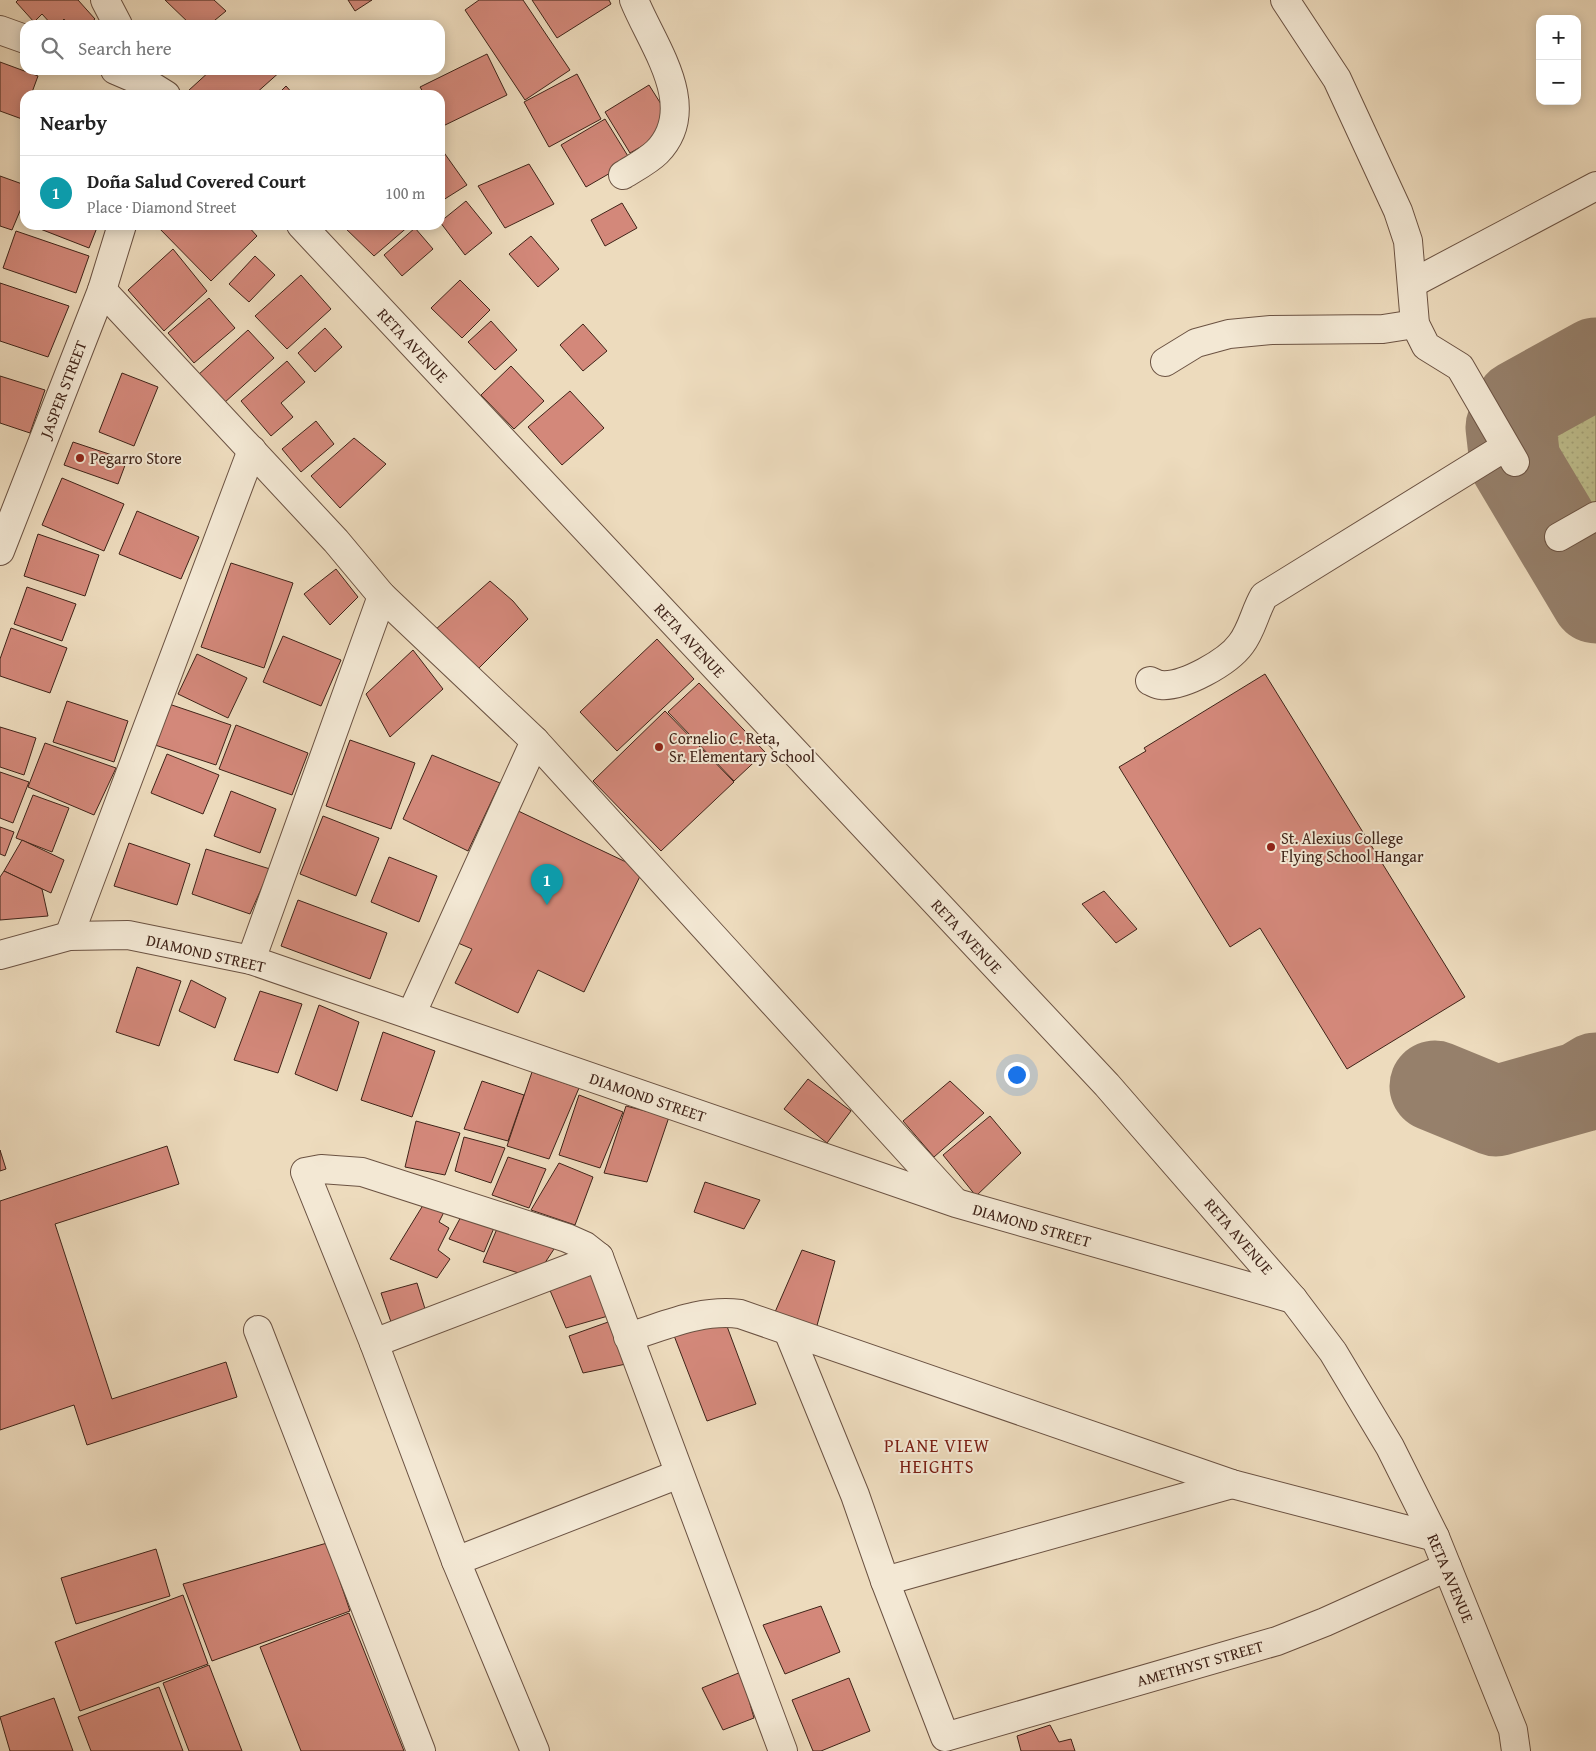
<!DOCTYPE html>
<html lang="en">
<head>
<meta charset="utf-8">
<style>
	:root { --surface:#fff; --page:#f6f6f6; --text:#222; --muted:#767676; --line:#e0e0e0; --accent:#8f2418 }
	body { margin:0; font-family:"Gentium Book Plus",serif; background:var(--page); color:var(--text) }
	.controls { position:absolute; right:15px; top:15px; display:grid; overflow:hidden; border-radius:10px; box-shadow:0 2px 12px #0003 }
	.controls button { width:45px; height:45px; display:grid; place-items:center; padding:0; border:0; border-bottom:1px solid var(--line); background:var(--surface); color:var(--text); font:25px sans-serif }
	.you { position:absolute; left:1016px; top:1074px; width:18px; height:18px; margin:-12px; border:4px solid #fff; border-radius:50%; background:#1a73e8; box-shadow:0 0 0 8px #1a73e833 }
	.badge { display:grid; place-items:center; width:32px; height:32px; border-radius:50%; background:var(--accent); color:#fff; font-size:16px; font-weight:700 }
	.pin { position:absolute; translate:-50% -41px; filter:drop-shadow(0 1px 2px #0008) }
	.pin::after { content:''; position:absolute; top:26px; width:18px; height:15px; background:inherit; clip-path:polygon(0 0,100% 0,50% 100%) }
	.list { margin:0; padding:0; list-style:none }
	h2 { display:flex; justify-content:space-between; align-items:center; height:65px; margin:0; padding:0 20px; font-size:21px }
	h2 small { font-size:16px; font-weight:400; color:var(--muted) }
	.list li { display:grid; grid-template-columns:32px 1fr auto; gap:15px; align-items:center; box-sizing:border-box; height:75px; padding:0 20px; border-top:1px solid var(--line) }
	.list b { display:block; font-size:19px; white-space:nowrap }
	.list p { margin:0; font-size:16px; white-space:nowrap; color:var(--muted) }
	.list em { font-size:16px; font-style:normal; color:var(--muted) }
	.icon { flex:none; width:28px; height:28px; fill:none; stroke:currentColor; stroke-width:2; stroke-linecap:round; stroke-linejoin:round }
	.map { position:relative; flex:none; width:1596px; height:1751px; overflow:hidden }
	.search { position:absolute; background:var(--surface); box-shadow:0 2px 12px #0003; left:20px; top:20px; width:425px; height:55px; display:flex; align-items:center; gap:12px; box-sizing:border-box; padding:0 18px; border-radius:15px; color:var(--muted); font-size:19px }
	.panel { position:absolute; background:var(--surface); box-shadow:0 2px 12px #0003; left:20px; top:90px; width:425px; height:140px; border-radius:15px }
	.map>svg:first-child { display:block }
	.grass { fill:url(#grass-dots); stroke:#7f7153 }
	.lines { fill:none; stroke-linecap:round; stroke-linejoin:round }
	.taxiway { stroke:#96806b; stroke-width:91 }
	.building { fill:#d3887a; stroke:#402419 }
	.minor-casing { stroke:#6b5242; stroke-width:30 }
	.minor { stroke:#f3e8d4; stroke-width:28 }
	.poi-dot { fill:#8f2418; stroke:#f3e8d4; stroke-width:2 }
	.labels { text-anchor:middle; stroke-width:4; stroke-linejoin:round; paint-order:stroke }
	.street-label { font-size:16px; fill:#402419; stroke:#f3e8d4 }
	.poi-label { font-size:16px; fill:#402419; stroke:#f3e8d4; text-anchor:start }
	.neighbourhood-label { font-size:18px; letter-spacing:1px; fill:#7a1f14; stroke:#f3e8d4 }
</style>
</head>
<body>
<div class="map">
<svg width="1596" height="1751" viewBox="0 0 1596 1751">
	<defs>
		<pattern id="grass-dots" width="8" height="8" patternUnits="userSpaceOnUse" patternTransform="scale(1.25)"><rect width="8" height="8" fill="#bebe8d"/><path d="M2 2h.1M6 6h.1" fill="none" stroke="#a4a379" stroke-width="1.8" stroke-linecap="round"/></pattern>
	</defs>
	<rect width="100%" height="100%" fill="#eddbbd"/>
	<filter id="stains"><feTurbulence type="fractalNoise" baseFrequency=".004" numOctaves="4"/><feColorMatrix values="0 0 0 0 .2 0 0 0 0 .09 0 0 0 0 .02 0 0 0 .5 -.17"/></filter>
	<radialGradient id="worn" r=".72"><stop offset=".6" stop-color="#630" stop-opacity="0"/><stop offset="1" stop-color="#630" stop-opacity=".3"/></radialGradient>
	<path class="grass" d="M1596 377V537L1536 436C1535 430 1535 423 1538 417 1547 398 1578 387 1596 377Z"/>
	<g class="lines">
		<g class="taxiway">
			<path d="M1596 363 1520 405 1511 427 1515 462 1596 598"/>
			<path d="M1435 1086 1496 1111 1581 1087 1596 1078"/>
		</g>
	</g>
	<g class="building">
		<path d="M18 0H78L95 19 88 25H69L64 19 58 25H52L42 14 34 22 16 2Z"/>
		<path d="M165 0H214L226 11 209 25H191Z"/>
		<path d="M348 0H372L355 11Z"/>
		<path d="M479 0H523L570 70 525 100 465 10Z"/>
		<path d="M532 0H609L611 4 557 38Z"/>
		<path d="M487 54 507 95 441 127 440 95H425L420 87Z"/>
		<path d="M0 62 38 76 31 95H25V111L22 119 0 111Z"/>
		<path d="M211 70H282L254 95H192L188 91Z"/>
		<path d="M577 74 601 119 549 147 524 102Z"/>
		<path d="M649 85 666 112 663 134 630 153 605 112Z"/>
		<path d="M286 86 294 95H277Z"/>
		<path d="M605 119 631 161 586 187 561 145Z"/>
		<path d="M440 147 467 185 440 202Z"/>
		<path d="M529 164 554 204 505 228 478 186Z"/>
		<path d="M0 176 25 185V199L12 230 0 226Z"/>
		<path d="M466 201 492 233 465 255 440 222Z"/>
		<path d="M622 203 637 228 605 246 591 220Z"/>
		<path d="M30 225H98L89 248Z"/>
		<path d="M156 225H247L257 236 211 281Z"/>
		<path d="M342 225H410L374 256Z"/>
		<path d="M415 228 433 249 402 276 384 255Z"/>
		<path d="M16 231 89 256 76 293 3 268Z"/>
		<path d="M531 236 559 269 538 287 509 254Z"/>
		<path d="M173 249 207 291 164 331 128 290Z"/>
		<path d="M255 256 275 275 249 302 229 284Z"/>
		<path d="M301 275 331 309 287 349 255 316Z"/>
		<path d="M460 280 490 310 462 338 431 308Z"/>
		<path d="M0 283 69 306 48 357 0 341Z"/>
		<path d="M209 298 235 328 194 363 168 333Z"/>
		<path d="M491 321 517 350 495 370 468 342Z"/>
		<path d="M583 324 607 351 583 371 560 345Z"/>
		<path d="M325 328 342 347 315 372 298 353Z"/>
		<path d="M248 330 274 358 224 403 198 375Z"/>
		<path d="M287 361 305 382 281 403 293 417 271 436 241 401Z"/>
		<path d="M511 366 544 401 514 429 481 395Z"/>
		<path d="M122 373 158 387 134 446 99 432Z"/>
		<path d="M0 376 45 390 30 433 0 423Z"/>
		<path d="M570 391 604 428 562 465 528 427Z"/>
		<path d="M316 421 334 444 301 472 282 449Z"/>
		<path d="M354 438 386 464 340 508 311 476Z"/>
		<path d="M73 442 127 460 118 484 64 465Z"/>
		<path d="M62 478 124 504 104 551 42 525Z"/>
		<path d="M137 511 199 537 181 579 119 554Z"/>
		<path d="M38 534 99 555 85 596 24 576Z"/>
		<path d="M231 563 293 583 264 668 201 647Z"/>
		<path d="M336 569 358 597 330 625 304 594Z"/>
		<path d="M490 581 513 601 528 619 477 670 435 630Z"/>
		<path d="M27 587 76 604 62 641 14 624Z"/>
		<path d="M11 628 67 648 50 693 0 676V659Z"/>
		<path d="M283 636 341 660 321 706 263 682Z"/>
		<path d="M657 639 694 679 617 751 580 712Z"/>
		<path d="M413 650 443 689 390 737 366 694Z"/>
		<path d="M197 654 247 678 228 718 178 694Z"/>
		<path d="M1265 674 1465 997 1347 1069 1260 928 1230 947 1119 767 1146 751 1144 748Z"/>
		<path d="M699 683 765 752 734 781 668 712Z"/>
		<path d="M67 701 128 721 114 762 53 742Z"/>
		<path d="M169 704 231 725 216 765 152 744Z"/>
		<path d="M665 711 734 782 661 851 593 781Z"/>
		<path d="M236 725 308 753 292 795 219 769Z"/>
		<path d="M0 727 36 738 24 775 0 767Z"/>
		<path d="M350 740 415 763 391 829 326 806Z"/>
		<path d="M45 743 116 768 94 815 28 787Z"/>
		<path d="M167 754 219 775 203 814 151 793Z"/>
		<path d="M432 755 500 783 468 851 403 819Z"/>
		<path d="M0 772 29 782 13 823 0 818Z"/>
		<path d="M231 791 276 809 260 853 214 836Z"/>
		<path d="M33 795 69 808 52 852 16 838Z"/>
		<path d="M514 809 643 870 584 992 538 970 518 1013 455 983 472 949 451 940Z"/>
		<path d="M323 816 379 838 356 896 300 874Z"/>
		<path d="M0 827 14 832 5 856 0 854Z"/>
		<path d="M22 840 64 860 51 893 4 871Z"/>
		<path d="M129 843 190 864 177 905 114 886Z"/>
		<path d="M206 849 270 869 250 914 192 894Z"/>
		<path d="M389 857 437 876 419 922 371 902Z"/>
		<path d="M4 871 42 889 48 916 0 920V877Z"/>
		<path d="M1104 891 1137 929 1116 943 1082 904Z"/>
		<path d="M298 900 387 933 370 979 281 946Z"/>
		<path d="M137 967 181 981 159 1046 116 1032Z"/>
		<path d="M191 980 226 998 215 1028 179 1011Z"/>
		<path d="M260 991 302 1004 278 1073 234 1060Z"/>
		<path d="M319 1005 359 1022 337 1091 295 1074Z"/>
		<path d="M383 1032 435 1051 412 1117 361 1100Z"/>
		<path d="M532 1072 579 1088 549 1159 507 1146Z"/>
		<path d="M808 1079 851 1111 827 1143 784 1109Z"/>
		<path d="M482 1081 524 1095 508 1141 464 1129Z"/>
		<path d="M950 1081 984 1113 934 1157 903 1121Z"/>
		<path d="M579 1095 623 1112 600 1168 559 1155Z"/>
		<path d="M626 1106 669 1117 647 1182 604 1173Z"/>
		<path d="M990 1116 1021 1153 976 1196 943 1155Z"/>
		<path d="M416 1121 460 1133 445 1175 405 1167Z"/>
		<path d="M464 1137 505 1148 491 1183 455 1171Z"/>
		<path d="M167 1146 179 1184 55 1224 112 1399 226 1362 237 1397 87 1445 74 1405 0 1430V1201Z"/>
		<path d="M0 1150 6 1169 0 1171Z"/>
		<path d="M508 1157 546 1169 529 1208 492 1195Z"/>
		<path d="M559 1163 593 1177 575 1225 531 1210Z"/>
		<path d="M705 1182 760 1200 744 1229 694 1212Z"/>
		<path d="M425 1202 446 1208 439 1222 449 1228 438 1250 450 1259 437 1278 390 1259Z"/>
		<path d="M464 1211 496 1223 484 1252 449 1239Z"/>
		<path d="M499 1224 556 1246 535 1278 483 1262Z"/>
		<path d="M802 1250 835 1261 816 1329 772 1319Z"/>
		<path d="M597 1263 615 1314 566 1328 546 1281Z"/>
		<path d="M417 1283 426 1312 391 1322 381 1293Z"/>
		<path d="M611 1321 626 1364 583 1373 569 1336Z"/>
		<path d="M725 1321 756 1404 707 1421 673 1333Z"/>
		<path d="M327 1543 350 1611 212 1661 183 1584Z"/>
		<path d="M156 1549 170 1596 76 1624 61 1578Z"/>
		<path d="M183 1595 208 1664 80 1711 55 1642Z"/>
		<path d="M821 1606 840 1652 785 1674 763 1625Z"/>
		<path d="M349 1613 404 1751H301L260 1647Z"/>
		<path d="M209 1665 242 1751H189L163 1683Z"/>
		<path d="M741 1672 754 1718 723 1730 702 1688Z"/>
		<path d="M849 1678 870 1731 821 1751H813L792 1700Z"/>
		<path d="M159 1687 183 1751H91L78 1717Z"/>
		<path d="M54 1698 73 1751H10L0 1717Z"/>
		<path d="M1050 1725 1059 1742 1071 1739 1075 1751H1021L1017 1736Z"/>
	</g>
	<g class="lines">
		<g class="minor-casing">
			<g id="minor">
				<path d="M105 0 118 25"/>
				<path d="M1285 0 1337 79 1398 211 1408 241 1415 324 1426 346 1460 367 1515 462"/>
				<path d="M0 30 25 39"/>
				<path d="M115 70 150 85 166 95"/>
				<path d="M623 175C634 168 648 161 657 152 701 107 652 45 634 0"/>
				<path d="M301 225 1107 1085 1293 1299 1333 1352 1390 1447 1435 1537 1513 1730 1516 1751"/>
				<path d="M1413 283 1596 186"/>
				<path d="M102 290 336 541 382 596 535 741 954 1201"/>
				<path d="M1165 362 1196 343 1229 334 1271 330 1383 329 1415 324"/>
				<path d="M1559 537 1596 516"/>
				<path d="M0 551 102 290 122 225"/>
				<path d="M1150 681C1153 682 1157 685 1161 685 1184 687 1228 662 1241 644 1252 630 1255 611 1264 596L1505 447"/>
				<path d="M69 936 252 450"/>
				<path d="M0 955 69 936 128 935 251 960 956 1203 1293 1299"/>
				<path d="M251 960 382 596"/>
				<path d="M411 1015 535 741"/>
				<path d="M258 1330 421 1751"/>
				<path d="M788 1331 855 1495 885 1581 945 1737 1277 1641 1325 1622 1447 1567"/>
				<path d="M628 1337C665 1326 700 1309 740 1314L1232 1484 1435 1537"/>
				<path d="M374 1343 599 1257"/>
				<path d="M456 1561 679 1474"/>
				<path d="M885 1581 1232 1484"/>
				<path d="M535 1751 456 1561 374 1343 305 1172 321 1169 362 1172 567 1238 585 1246 599 1257 783 1751"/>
			</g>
		</g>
		<use href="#minor" class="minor"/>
	</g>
	<g class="poi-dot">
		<circle cx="80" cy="458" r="5"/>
		<circle cx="659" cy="747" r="5"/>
		<circle cx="1271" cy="847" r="5"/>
	</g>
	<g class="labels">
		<g class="street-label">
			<text transform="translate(413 345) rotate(47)" y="6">RETA AVENUE</text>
			<text transform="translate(63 389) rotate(-69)" y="6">JASPER STREET</text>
			<text transform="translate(690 640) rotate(47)" y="6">RETA AVENUE</text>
			<text transform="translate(967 936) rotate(47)" y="6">RETA AVENUE</text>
			<text transform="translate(206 953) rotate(13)" y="6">DIAMOND STREET</text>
			<text transform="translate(648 1097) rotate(19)" y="6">DIAMOND STREET</text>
			<text transform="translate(1032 1225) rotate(16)" y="6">DIAMOND STREET</text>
			<text transform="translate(1239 1236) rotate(49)" y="6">RETA AVENUE</text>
			<text transform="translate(1451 1578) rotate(67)" y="6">RETA AVENUE</text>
			<text transform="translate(1200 1663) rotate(-16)" y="6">AMETHYST STREET</text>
		</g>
		<g class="poi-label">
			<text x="90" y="464">Pegarro Store</text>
			<text x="669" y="744">Cornelio C. Reta,<tspan x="669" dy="18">Sr. Elementary School</tspan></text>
			<text x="1281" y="844">St. Alexius College<tspan x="1281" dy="18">Flying School Hangar</tspan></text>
		</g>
		<g class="neighbourhood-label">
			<text x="937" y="1452">PLANE VIEW<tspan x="937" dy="21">HEIGHTS</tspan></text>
		</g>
	</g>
	<rect width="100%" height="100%" filter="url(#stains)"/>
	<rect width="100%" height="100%" fill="url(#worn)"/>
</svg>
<div class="controls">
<button>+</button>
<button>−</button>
</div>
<div class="you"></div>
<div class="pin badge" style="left:547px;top:905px;background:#0f9aa8">1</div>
<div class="search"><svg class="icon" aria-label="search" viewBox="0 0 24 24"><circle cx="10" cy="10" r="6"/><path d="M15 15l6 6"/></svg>Search here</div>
<section class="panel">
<h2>Nearby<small></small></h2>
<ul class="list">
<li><span class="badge" style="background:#0f9aa8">1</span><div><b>Doña Salud Covered Court</b><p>Place · Diamond Street</p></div><em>100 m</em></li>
</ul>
</section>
</div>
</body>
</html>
